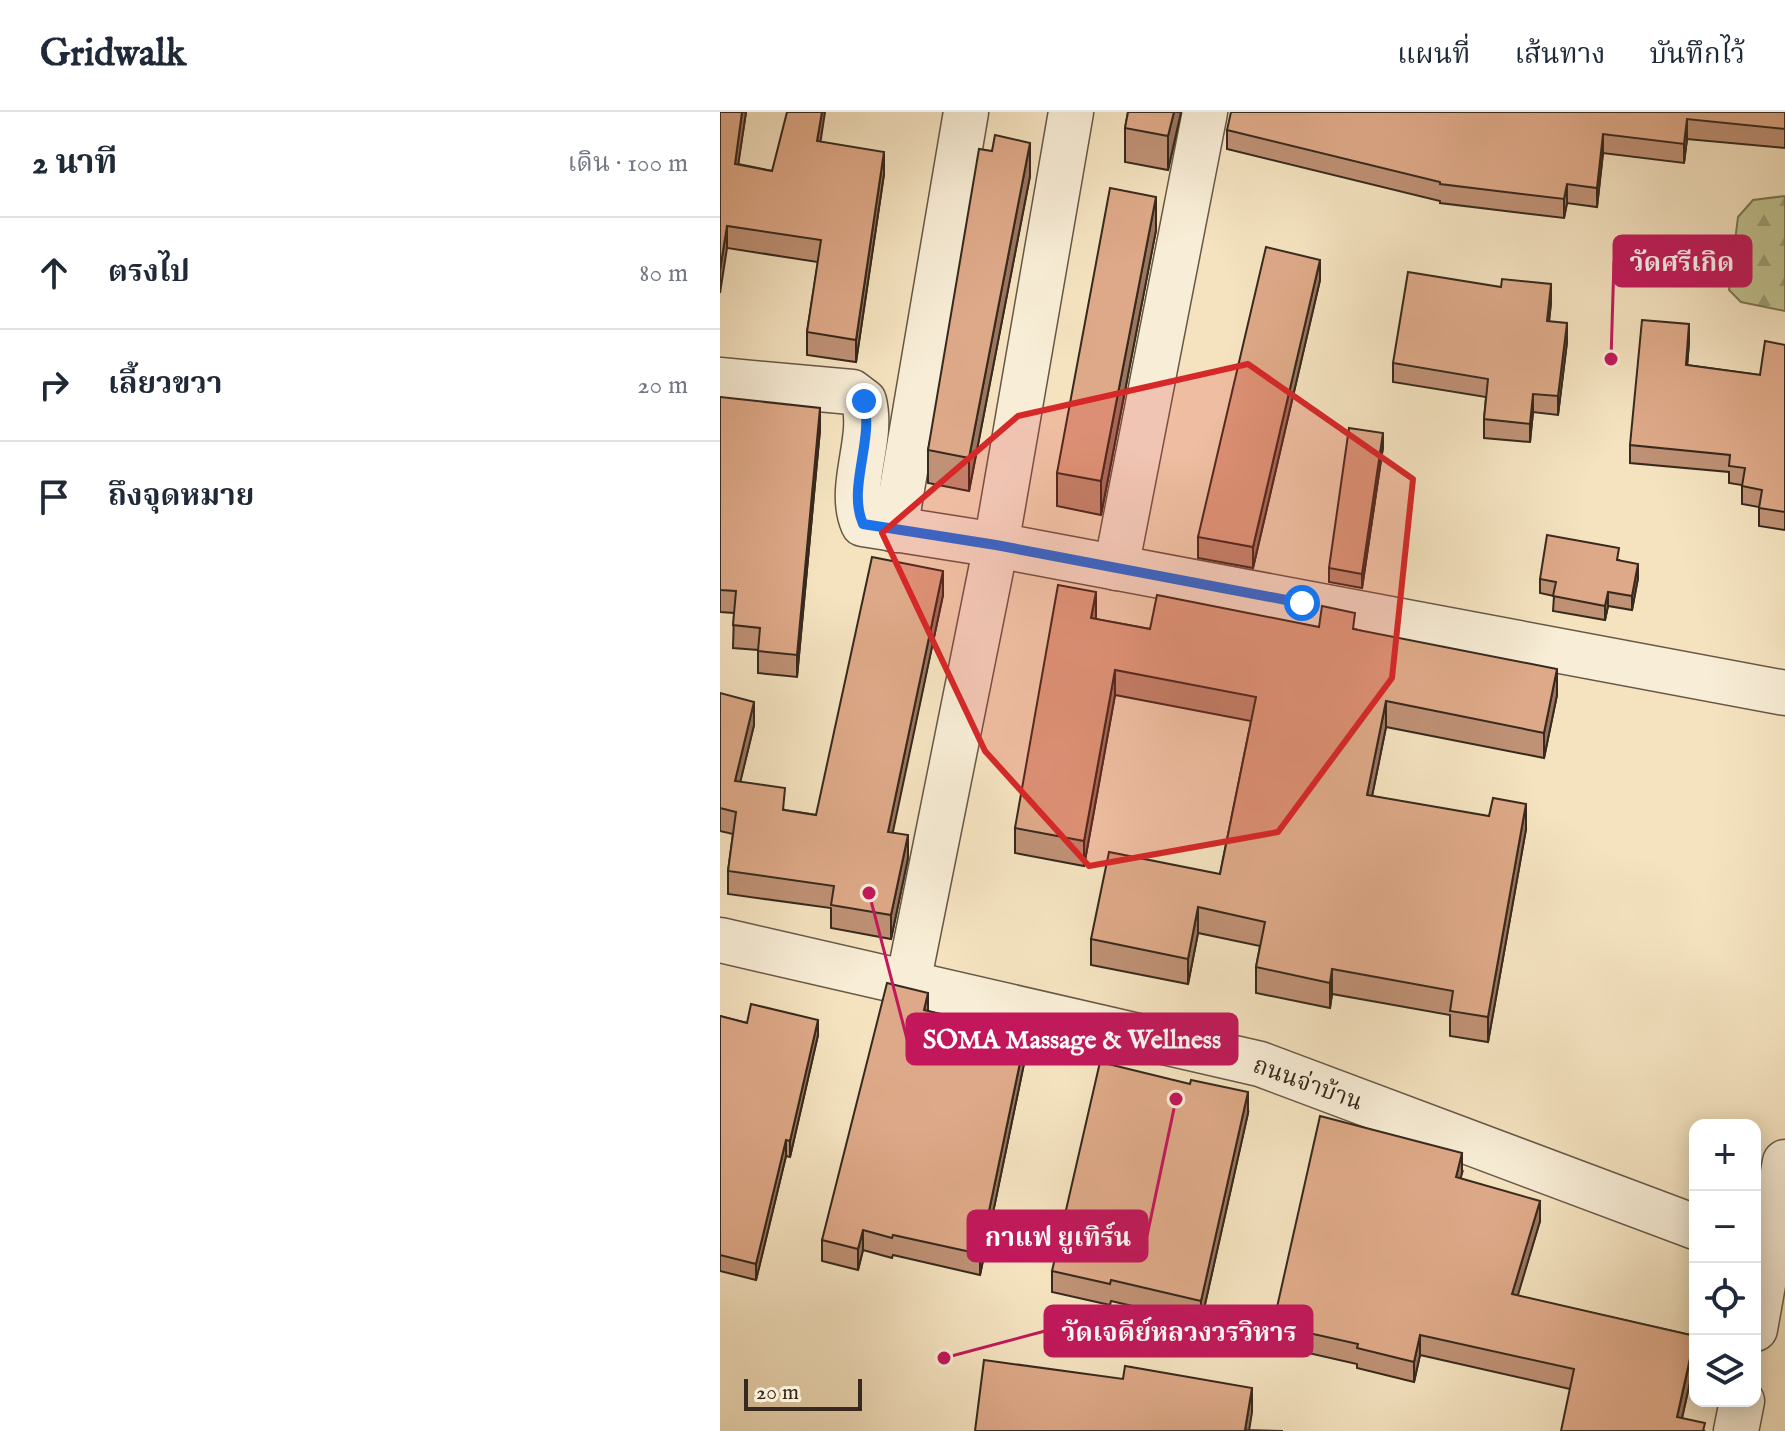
<!DOCTYPE html>
<html lang="th">
<head>
<meta charset="utf-8">
<style>
	:root { --surface:#fff; --page:#f6f6f7; --text:#1f2937; --muted:#747a83; --line:#e0e1e3 }
	body { margin:0; font-family:"IM FELL English","Noto Serif Thai",serif; background:var(--page); color:var(--text) }
	.controls { position:absolute; right:24px; bottom:24px; display:grid; overflow:hidden; border-radius:16px; box-shadow:0 4px 20px #0003 }
	.controls button { width:72px; height:72px; display:grid; place-items:center; padding:0; border:0; border-bottom:2px solid var(--line); background:var(--surface); color:var(--text); font:40px sans-serif }
	.scale { position:absolute; left:24px; bottom:20px; width:118px; box-sizing:border-box; padding-left:8px; border:4px solid #37291d; border-top:0; font-size:22px; line-height:28px; white-space:nowrap; color:#37291d; -webkit-text-stroke:6px #f8edd6; paint-order:stroke }
	.stop { position:absolute; width:24px; height:24px; margin:-18px; border:6px solid #1a73e8; border-radius:50%; background:#fff }
	.stop.end { background:#1a73e8; border-color:#fff; box-shadow:0 2px 8px #0008 }
	.list { margin:0; padding:0; list-style:none }
	h2 { display:flex; justify-content:space-between; align-items:center; height:104px; margin:0; padding:0 32px; font-size:34px }
	h2 small { font-size:26px; font-weight:400; color:var(--muted) }
	.list li { display:grid; grid-template-columns:52px 1fr auto; gap:24px; align-items:center; box-sizing:border-box; height:112px; padding:0 32px; border-top:2px solid var(--line) }
	.list b { display:block; font-size:30px; white-space:nowrap }
	.list em { font-size:26px; font-style:normal; color:var(--muted) }
	.icon { flex:none; width:44px; height:44px; fill:none; stroke:currentColor; stroke-width:2; stroke-linecap:round; stroke-linejoin:round }
	.map { position:relative; flex:none; width:1065px; height:1319px; overflow:hidden }
	header { display:flex; align-items:center; gap:48px; box-sizing:border-box; height:112px; padding:0 40px; background:var(--surface); border-bottom:2px solid var(--line) }
	header strong { font-size:38px }
	nav { display:flex; gap:44px; margin-inline-start:auto; font-size:28px }
	main { display:flex }
	aside { flex:1; background:var(--surface) }
	.map>svg:first-child { display:block }
	.forest { fill:url(#forest-firs); stroke:#7c7656; stroke-width:2 }
	.lines { fill:none; stroke-linecap:round; stroke-linejoin:round }
	.minor-casing { stroke:#665846; stroke-width:47 }
	.minor { stroke:#f8edd6; stroke-width:44 }
	.wall { fill:#bf9175; stroke:#37291d; stroke-width:2 }
	.shaded-wall { fill:#9b765f; stroke:#37291d; stroke-width:2 }
	.building { fill:#dea988; stroke:#37291d; stroke-width:2 }
	.route { stroke:#1a73e8; stroke-width:10 }
	.marked { fill:#d62828; fill-opacity:0.2; stroke:#d62828; stroke-width:6; stroke-linejoin:round }
	.labels { text-anchor:middle; stroke-width:7; stroke-linejoin:round; paint-order:stroke }
	.street-label { font-size:24px; fill:#37291d; stroke:#f8edd6 }
	.leader { fill:none; stroke:#c2185b; stroke-width:3 }
	.callout-dot { fill:#c2185b; stroke:#f8edd6; stroke-width:3 }
	.callout { fill:#c2185b; stroke:#c2185b; stroke-width:3 }
	.callout-label { font-size:26px; text-anchor:middle; font-weight:bold; fill:#fff }
</style>
</head>
<body>
<header>
<strong>Gridwalk</strong>
<nav><a>แผนที่</a><a>เส้นทาง</a><a>บันทึกไว้</a></nav>
</header>
<main>
<aside>
<h2>2 นาที<small>เดิน · 100 m</small></h2>
<ul class="list">
<li><svg class="icon" aria-label="ahead" viewBox="0 0 24 24"><path d="M12 20V5M6 11l6-6 6 6"/></svg><div><b>ตรงไป</b></div><em>80 m</em></li>
<li><svg class="icon" aria-label="right" viewBox="0 0 24 24"><path d="M7 20v-9h11M14 6l5 5-5 5"/></svg><div><b>เลี้ยวขวา</b></div><em>20 m</em></li>
<li><svg class="icon" aria-label="arrive" viewBox="0 0 24 24"><path d="M6 21V4h12l-3 4 3 4H6"/></svg><div><b>ถึงจุดหมาย</b></div></li>
</ul>
</aside>
<div class="map">
<svg width="1065" height="1319" viewBox="0 0 1065 1319">
	<defs>
		<pattern id="forest-firs" width="22" height="20" patternUnits="userSpaceOnUse" patternTransform="scale(2)"><rect width="22" height="20" fill="#c0c390"/><path d="M5 1l3.5 6h-7zM16 11l3.5 6h-7z" fill="#9d9e75"/></pattern>
	</defs>
	<rect width="100%" height="100%" fill="#f5e3c0"/>
	<filter id="stains"><feTurbulence type="fractalNoise" baseFrequency=".0025" numOctaves="4"/><feColorMatrix values="0 0 0 0 .2 0 0 0 0 .09 0 0 0 0 .02 0 0 0 .5 -.17"/></filter>
	<radialGradient id="worn" r=".72"><stop offset=".6" stop-color="#630" stop-opacity="0"/><stop offset="1" stop-color="#630" stop-opacity=".3"/></radialGradient>
	<path class="forest" d="M1065 84V199L1021 190 1009 178 1018 105 1033 88Z"/>
	<g class="lines">
		<g class="minor-casing">
			<g id="minor">
				<path d="M0 268 132 280 144 289C154 329 127 375 143 412L276 433 1065 581"/>
				<path d="M175 418 246 0"/>
				<path d="M396 456 485 0"/>
				<path d="M0 828 540 952 975 1115"/>
				<path d="M188 871 276 433 351 0"/>
				<path d="M1035 1217 1065 1050"/>
				<path d="M1016 1319 1022 1289"/>
			</g>
		</g>
		<use href="#minor" class="minor"/>
	</g>
	<g class="wall">
		<path d="M0 0H26L18 52 52 59 101 30 164 62 136 250 87 243V220L98 150 7 136Z"/>
		<path d="M408 0H461L448 58 405 50V16Z"/>
		<path d="M1065 0V36L967 27 964 51 883 41 877 95 847 91 844 106 720 91V89L507 37V18Z"/>
		<path d="M272 39 310 64 249 379 208 371V338Z"/>
		<path d="M436 118 381 403 337 394V361Z"/>
		<path d="M600 168 533 456 478 446V425Z"/>
		<path d="M831 191 829 209 847 230 838 303 813 300 810 330 764 326V307L766 285 673 270V251Z"/>
		<path d="M969 230 967 253 1040 263 1065 233V418L1039 414V395L1022 392V373L1009 371V360L910 351V333Z"/>
		<path d="M0 285 100 318 77 565 38 561V538L13 536 14 501 0 500Z"/>
		<path d="M663 335 642 476 609 470V456Z"/>
		<path d="M899 448 918 466 912 498 888 494 885 508 833 499 834 484 820 481V467Z"/>
		<path d="M223 483 172 720 188 746 171 827 111 816V796L8 782V759L13 722 0 719V581L34 613 20 670 65 698 96 703Z"/>
		<path d="M375 507 430 517 599 515 635 517 837 583 824 646 666 615 652 684 806 717 768 930 730 924V903L612 882 610 896 536 881V855L540 834 478 821 468 872 371 853V827L500 762 531 609 395 583 364 754 295 741V716Z"/>
		<path d="M208 899 306 942 260 1163 173 1143 172 1146 143 1138 138 1158 102 1149V1128Z"/>
		<path d="M0 904 27 911 98 923 70 1045 66 1044 36 1168 0 1159Z"/>
		<path d="M528 1001 481 1210 391 1189 390 1193 332 1180V1159Z"/>
		<path d="M742 1061 740 1066 820 1109 797 1184 975 1224V1248L962 1306 985 1319 850 1277 700 1243 694 1270 637 1256V1252L553 1233V1213Z"/>
	</g>
	<g class="shaded-wall">
		<path d="M22 0H26L15 74V52Z"/>
		<path d="M102 0H105L97 52V29Z"/>
		<path d="M454 0H461L448 58V24Z"/>
		<path d="M967 7V27L964 51V32Z"/>
		<path d="M883 22V41L877 95V76Z"/>
		<path d="M310 31V64L249 379V346Z"/>
		<path d="M164 40V62L136 250V228Z"/>
		<path d="M847 72V91L844 106V87Z"/>
		<path d="M436 85V118L381 403V369Z"/>
		<path d="M7 114V136L0 181V158Z"/>
		<path d="M600 148V168L533 456V435Z"/>
		<path d="M831 172V191L827 228V209Z"/>
		<path d="M847 211V230L838 303V284Z"/>
		<path d="M969 212V230L966 270V253Z"/>
		<path d="M813 282V300L810 330V312Z"/>
		<path d="M100 296V318L77 565V543Z"/>
		<path d="M663 321V335L642 476V462Z"/>
		<path d="M918 452V466L912 498V484Z"/>
		<path d="M223 459V483L168 743V720Z"/>
		<path d="M376 480V505L371 531V506Z"/>
		<path d="M888 480V494L885 508V494Z"/>
		<path d="M837 557V583L824 646V621Z"/>
		<path d="M395 558V583L364 754V729Z"/>
		<path d="M666 589V615L647 709V683Z"/>
		<path d="M34 590V613L15 692V669Z"/>
		<path d="M806 692V717L768 930V905Z"/>
		<path d="M188 723V746L171 827V803Z"/>
		<path d="M478 795V821L468 872V847Z"/>
		<path d="M612 857V882L610 896V871Z"/>
		<path d="M208 881V901L204 898Z"/>
		<path d="M98 908V923L70 1045V1029Z"/>
		<path d="M306 922V942L260 1163V1142Z"/>
		<path d="M528 980V1001L481 1210V1189Z"/>
		<path d="M66 1028V1044L36 1168V1152Z"/>
		<path d="M742 1041V1061L736 1085V1065Z"/>
		<path d="M820 1089V1109L792 1203V1182Z"/>
		<path d="M143 1118V1138L138 1158V1137Z"/>
		<path d="M700 1223V1243L694 1270V1250Z"/>
		<path d="M975 1227V1248L959 1319 957 1305Z"/>
		<path d="M532 1276V1300L529 1319H525Z"/>
	</g>
	<g class="building">
		<path d="M0 0H22L15 52 52 59 67 0H102L97 29 164 40 136 228 87 220 101 128 7 114 0 158Z"/>
		<path d="M408 0H454L448 24 405 16Z"/>
		<path d="M511 0H1065V17L967 7 964 32 883 22 877 76 847 72 844 87 720 72V70L507 18Z"/>
		<path d="M275 23 310 31 249 346 208 338 259 37 272 39Z"/>
		<path d="M390 76 436 85 381 369 337 361Z"/>
		<path d="M546 135 600 148 533 435 478 425Z"/>
		<path d="M688 160 781 175 782 167 831 172 827 209 847 211 838 284 813 282 810 312 764 307 768 267 673 251Z"/>
		<path d="M922 208 969 212 966 253 1040 263 1045 229 1065 233V400L1039 396 1042 378 1022 374 1025 356 1009 354 1010 343 910 333Z"/>
		<path d="M0 285 100 296 77 543 38 539 40 516 13 513 16 479 0 478Z"/>
		<path d="M629 316 663 321 642 462 609 456Z"/>
		<path d="M827 423 899 436 897 448 918 452 912 484 888 480 885 494 833 484 836 470 820 467Z"/>
		<path d="M152 445 223 459 168 720 188 723 171 803 111 793 114 774 8 759 16 700 0 696V581L34 590 15 669 65 676 63 698 96 703Z"/>
		<path d="M338 473 376 480 371 506 430 517 437 483 599 515 602 494 635 501 633 517 837 557 824 621 666 589 647 683 769 704 773 686 806 692 768 905 730 899 733 879 612 857 610 871 536 855 545 810 478 795 468 847 371 827 389 740 500 762 536 585 395 558 364 729 295 716Z"/>
		<path d="M167 871 208 881 204 898 306 922 260 1142 173 1123 172 1126 143 1118 138 1137 102 1128Z"/>
		<path d="M31 892 98 908 70 1029 66 1028 36 1152 0 1143V904L27 911Z"/>
		<path d="M380 950 470 972 471 968 528 980 481 1189 391 1168 390 1172 332 1159Z"/>
		<path d="M600 1004 742 1041 736 1065 820 1089 792 1182 975 1224 957 1305 985 1311 983 1319H841L854 1257 700 1223 694 1250 637 1236 638 1232 553 1213Z"/>
		<path d="M264 1248 403 1267 405 1254 532 1276 525 1318 563 1319H255Z"/>
	</g>
	<g class="lines">
		<path class="route" d="M144 289C154 329 127 376 143 412L276 433 582 491"/>
	</g>
	<path class="marked" d="M528 252 693 367 672 566 558 720 369 754 265 639 162 421 298 304Z"/>
	<g class="labels">
		<g class="street-label">
			<text transform="translate(588 971) rotate(20)" y="8">ถนนจ่าบ้าน</text>
		</g>
	</g>
	<path class="leader" d="M891 247L894 149M149 781L187 927M456 987L427 1124M224 1246L325 1219"/>
	<g class="callout-dot">
		<circle cx="891" cy="247" r="8"/>
		<circle cx="149" cy="781" r="8"/>
		<circle cx="456" cy="987" r="8"/>
		<circle cx="224" cy="1246" r="8"/>
	</g>
	<g class="callout">
		<rect x="894" y="124" width="137" height="50" rx="8"/>
		<rect x="187" y="902" width="330" height="50" rx="8"/>
		<rect x="248" y="1099" width="179" height="50" rx="8"/>
		<rect x="325" y="1194" width="267" height="50" rx="8"/>
	</g>
	<g class="callout-label">
		<text x="962" y="159">วัดศรีเกิด</text>
		<text x="352" y="936">SOMA Massage &amp; Wellness</text>
		<text x="338" y="1134">กาแฟ ยูเทิร์น</text>
		<text x="459" y="1229">วัดเจดีย์หลวงวรวิหาร</text>
	</g>
	<rect width="100%" height="100%" filter="url(#stains)"/>
	<rect width="100%" height="100%" fill="url(#worn)"/>
</svg>
<div class="controls">
<button>+</button>
<button>−</button>
<button><svg class="icon" aria-label="locate" viewBox="0 0 24 24"><circle cx="12" cy="12" r="6"/><path d="M12 2v4M12 18v4M2 12h4M18 12h4"/></svg></button>
<button><svg class="icon" aria-label="layers" viewBox="0 0 24 24"><path d="M12 4l9 5-9 5-9-5zM3 14l9 5 9-5"/></svg></button>
</div>
<div class="scale">20 m</div>
<div class="stop" style="left:582px;top:491px"></div>
<div class="stop end" style="left:144px;top:289px"></div>
</div>
</main>
</body>
</html>
